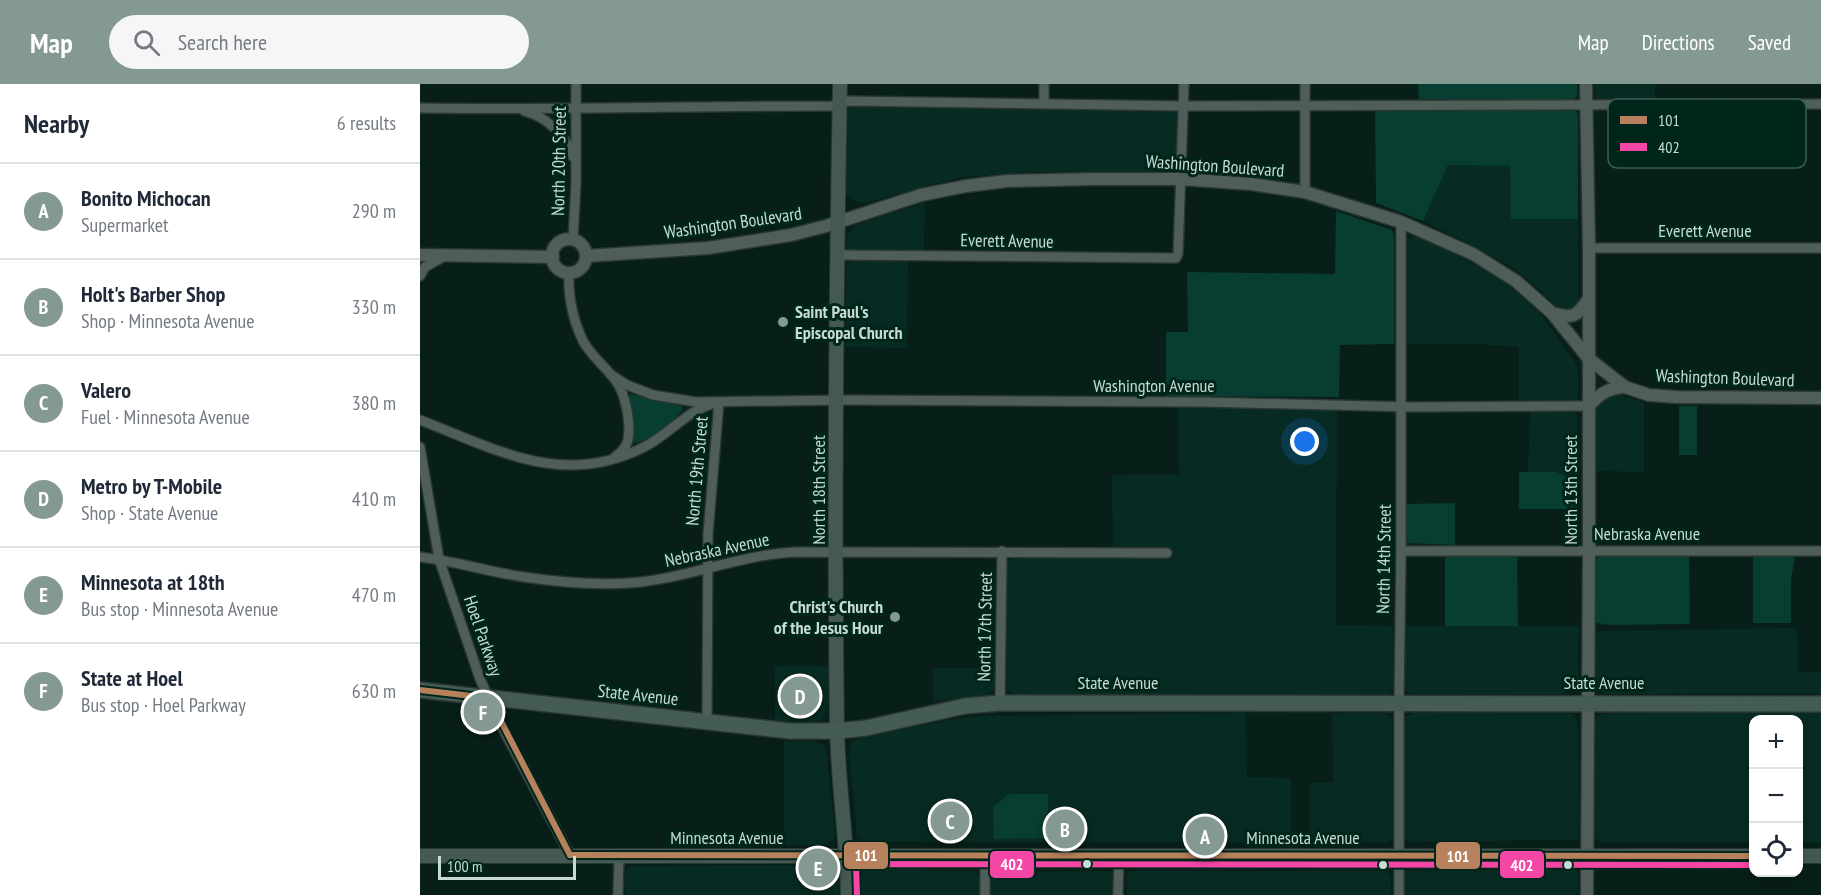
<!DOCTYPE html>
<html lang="en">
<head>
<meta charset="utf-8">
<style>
	:root { --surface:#fff; --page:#f6f6f7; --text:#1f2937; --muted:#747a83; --line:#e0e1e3; --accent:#849992 }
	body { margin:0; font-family:"PT Sans Narrow",sans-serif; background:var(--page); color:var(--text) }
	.controls { position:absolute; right:18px; bottom:18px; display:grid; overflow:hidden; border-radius:12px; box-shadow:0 3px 9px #0003 }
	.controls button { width:54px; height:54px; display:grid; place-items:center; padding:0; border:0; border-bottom:2px solid var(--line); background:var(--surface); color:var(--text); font:30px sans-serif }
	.scale { position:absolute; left:18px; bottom:15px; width:138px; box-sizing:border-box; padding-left:6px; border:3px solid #c7dbd3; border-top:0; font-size:16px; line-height:21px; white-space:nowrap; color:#c7dbd3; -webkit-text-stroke:4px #00261c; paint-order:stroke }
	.you { position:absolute; left:885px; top:358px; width:21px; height:21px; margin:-15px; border:4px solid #fff; border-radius:50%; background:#1a73e8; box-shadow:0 0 0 9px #1a73e833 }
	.badge { display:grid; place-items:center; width:39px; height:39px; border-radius:50%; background:var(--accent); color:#fff; font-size:20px; font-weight:700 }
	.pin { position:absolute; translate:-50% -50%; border:3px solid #fff; box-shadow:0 2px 6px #0006 }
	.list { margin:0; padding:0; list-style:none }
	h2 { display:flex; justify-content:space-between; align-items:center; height:78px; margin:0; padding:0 24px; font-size:26px }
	h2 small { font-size:20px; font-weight:400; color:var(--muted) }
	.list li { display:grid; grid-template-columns:39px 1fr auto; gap:18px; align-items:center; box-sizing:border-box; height:96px; padding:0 24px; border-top:2px solid var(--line) }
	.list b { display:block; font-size:22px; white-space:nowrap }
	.list p { margin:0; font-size:20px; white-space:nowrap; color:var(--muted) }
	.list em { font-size:20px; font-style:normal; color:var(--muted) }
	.icon { flex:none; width:33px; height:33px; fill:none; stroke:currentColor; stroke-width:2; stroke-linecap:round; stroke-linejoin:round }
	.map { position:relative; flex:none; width:1401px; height:811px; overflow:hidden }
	header { display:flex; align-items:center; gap:36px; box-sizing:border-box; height:84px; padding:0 30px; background:var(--accent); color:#fff }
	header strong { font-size:28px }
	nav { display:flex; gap:33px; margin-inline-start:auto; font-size:21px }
	.search { width:420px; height:54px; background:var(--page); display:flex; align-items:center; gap:15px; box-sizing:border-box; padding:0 21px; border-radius:33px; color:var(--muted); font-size:22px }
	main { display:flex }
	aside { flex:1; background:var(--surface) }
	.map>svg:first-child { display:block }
	.built { fill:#072b22 }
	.green { fill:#083e31 }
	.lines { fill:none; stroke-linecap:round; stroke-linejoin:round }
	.minor-casing { stroke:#293632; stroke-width:12 }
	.tertiary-casing { stroke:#293632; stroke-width:15 }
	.secondary-casing { stroke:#293632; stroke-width:16 }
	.primary-casing { stroke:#293632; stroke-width:18 }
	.minor { stroke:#4f5e59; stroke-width:9 }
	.tertiary { stroke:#4f5e59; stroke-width:12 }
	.secondary { stroke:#445953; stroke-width:14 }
	.primary { stroke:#455c55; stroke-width:15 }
	.bus-1-casing { stroke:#00261c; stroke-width:10 }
	.bus-2-casing { stroke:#00261c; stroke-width:10 }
	.bus-1 { stroke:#b6815c; stroke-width:6 }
	.bus-2 { stroke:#f346a5; stroke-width:6 }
	.poi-dot { fill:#849992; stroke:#00261c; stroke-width:2 }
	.bus-dot { fill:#c7dbd3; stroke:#00261c; stroke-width:2 }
	.labels { text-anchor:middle; stroke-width:6; stroke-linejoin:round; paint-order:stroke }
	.street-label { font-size:18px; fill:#c7dbd3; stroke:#00261c }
	.poi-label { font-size:18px; font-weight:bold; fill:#c7dbd3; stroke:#00261c; text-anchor:start }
	.key { fill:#00261c; stroke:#3c5c53; stroke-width:1.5 }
	.key-label { font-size:16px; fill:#c7dbd3 }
	.line-badge { stroke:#00261c; stroke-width:2 }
	.badge-label { font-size:16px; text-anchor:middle; font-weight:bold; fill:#fff }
</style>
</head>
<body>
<header>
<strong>Map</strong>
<div class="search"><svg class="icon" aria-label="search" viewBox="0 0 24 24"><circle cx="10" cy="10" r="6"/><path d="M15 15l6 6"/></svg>Search here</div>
<nav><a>Map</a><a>Directions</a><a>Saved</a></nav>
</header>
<main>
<aside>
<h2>Nearby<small>6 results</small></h2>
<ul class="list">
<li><span class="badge">A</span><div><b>Bonito Michocan</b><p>Supermarket</p></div><em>290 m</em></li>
<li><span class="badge">B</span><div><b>Holt's Barber Shop</b><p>Shop · Minnesota Avenue</p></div><em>330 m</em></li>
<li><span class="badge">C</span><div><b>Valero</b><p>Fuel · Minnesota Avenue</p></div><em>380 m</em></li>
<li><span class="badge">D</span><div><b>Metro by T-Mobile</b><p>Shop · State Avenue</p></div><em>410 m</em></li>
<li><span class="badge">E</span><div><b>Minnesota at 18th</b><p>Bus stop · Minnesota Avenue</p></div><em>470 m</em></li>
<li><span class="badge">F</span><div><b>State at Hoel</b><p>Bus stop · Hoel Parkway</p></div><em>630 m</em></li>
</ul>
</aside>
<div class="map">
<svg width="1401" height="811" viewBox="0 0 1401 811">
	<rect width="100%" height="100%" fill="#081e18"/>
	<g class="built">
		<path d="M1175 0H1235V15H1178L1175 13Z"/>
		<path d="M438 22 757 28 759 33 757 82 752 86 744 87 605 88 543 93 443 119 436 118 429 114 426 109 427 26 431 23Z"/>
		<path d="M1028 81 1091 82V134L1158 135V224L1154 229 1140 228 1120 205 1090 182 1048 159 1003 137Z"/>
		<path d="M505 119 504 168H429L426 166 427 152 435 141Z"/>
		<path d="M996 152 1027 166 1082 195 1093 203 1123 233 1155 278 1158 287V314L1155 318 1099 317V263L1055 260H985L984 161 986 156 990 153Z"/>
		<path d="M433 176 488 177 487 264 426 263V181Z"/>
		<path d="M1197 310 1224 319V388L1174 387V329L1177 321 1187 313Z"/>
		<path d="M758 323 917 325 916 541 973 542 974 604 969 611H595L587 605V478L598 472 693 473 692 391 759 390Z"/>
		<path d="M1110 327 1154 328 1157 331V395H1150L1137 388H1108Z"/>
		<path d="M985 542H1159L1158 602 1155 606 1140 610H991L985 606 984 602Z"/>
		<path d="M1377 544 1378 588H1401V610H1185L1176 601 1175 547Z"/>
		<path d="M355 582H408V625L402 635 396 638 355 637Z"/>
		<path d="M513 584H574V605L568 611 513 618Z"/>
		<path d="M826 629 827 693 871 694V758H520L444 757 437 752 429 670 432 658 437 655 539 634 560 632Z"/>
		<path d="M1150 629 1156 634 1158 644 1159 754 1157 756 989 758 985 756 983 751 985 633 994 629Z"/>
		<path d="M1189 629H1401V758H1379L1378 636H1334L1333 758H1179L1175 755 1176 658 1173 641 1178 632Z"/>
		<path d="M912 630 963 629 967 630 972 636 973 752 968 758H890V699L913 698Z"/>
		<path d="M364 657H395L406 663 415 749 413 756 406 761H364Z"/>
		<path d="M413 781 419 784V811H205V788L208 783 213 782Z"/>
		<path d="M446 781 495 782 504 786 553 787 559 792V811H435L436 789 437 785Z"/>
		<path d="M1155 786 1158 789V811H984L983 791 987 787Z"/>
		<path d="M689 787 693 791V811H570V791L574 788Z"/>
		<path d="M710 787H968L971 794V811H707V792Z"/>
	</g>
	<g class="green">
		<path d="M998 0H1157V12L1154 15H999Z"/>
		<path d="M1154 25 1158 30V135H1091L1090 82 1028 81 1003 137 956 119 955 26Z"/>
		<path d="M916 127 972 146 974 151V260L920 261 919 313 746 312V248H768L767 188 915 190Z"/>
		<path d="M211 310 262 322 263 325C252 339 233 356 215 359L213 358V336L208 315Z"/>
		<rect x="1259" y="322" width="18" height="49"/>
		<path d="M1099 388H1137L1150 395H1157L1158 425H1099Z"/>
		<path d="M1035 419V461L986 459 984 420Z"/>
		<path d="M1181 472 1269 473 1270 540 1190 541 1177 539 1175 536 1174 476Z"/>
		<path d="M1333 472H1375L1371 496V539H1333Z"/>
		<path d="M1025 473H1097L1098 542H1025Z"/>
		<path d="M589 710H628V754L574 755 573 723Z"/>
	</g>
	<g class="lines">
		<g class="minor-casing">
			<g id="minor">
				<path d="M624 19V0"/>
				<path d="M0 24C137 26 274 22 412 22L428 17 764 22 1401 20"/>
				<path d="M104 27C127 33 146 51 153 73"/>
				<path d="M885 108V0"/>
				<path d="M153 155 156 99V0"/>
				<path d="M1169 164H1401"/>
				<path d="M418 171 756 174 758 170 764 0"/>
				<path d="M149 189C148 212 153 236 163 257 171 272 186 283 196 297 206 311 211 339 208 356 206 364 200 369 194 374"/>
				<path d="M0 192 5 183 23 173"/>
				<path d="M190 290 207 301 233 311 276 318 427 316 784 318 992 323 1169 322"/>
				<path d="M0 336C78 366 144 405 226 362 252 348 269 324 299 318L288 450 287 639"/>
				<path d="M0 363 19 475 60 595 83 645 150 771"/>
				<path d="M981 467H1401"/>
				<path d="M0 473C35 477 69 488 104 493 137 498 175 501 209 499 266 495 318 471 375 468L747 469"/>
				<path d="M580 619 582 467"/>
				<path d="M565 771V811"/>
				<path d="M198 811 199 771"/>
				<path d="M698 811 699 772"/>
				<path d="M979 811V619L981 467V138"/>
			</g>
		</g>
		<g class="tertiary-casing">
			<g id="tertiary">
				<path d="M1166 0 1169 164V466L1167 811"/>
				<circle cx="149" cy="172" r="17"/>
				<path d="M0 171 133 173"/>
				<path d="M166 172 288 164 371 151 406 142 501 111 546 102 587 97 674 95H761L831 100 885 108 981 138 1053 170 1096 197 1132 229 1169 275 1205 303 1229 311 1257 313 1401 314"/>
				<path d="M1132 229C1153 235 1156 233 1168 216"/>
				<path d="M1169 322C1179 310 1188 304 1205 303"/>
			</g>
		</g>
		<g class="secondary-casing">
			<g id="secondary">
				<path d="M420 0C416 214 414 429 417 644 418 700 427 755 428 811"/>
				<path d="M0 772H1334"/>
				<path d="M1378 772H1401"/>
			</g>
		</g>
		<g class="primary-casing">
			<path id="primary" d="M0 606 370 647H417L446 644 545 622 580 619 1401 620"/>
		</g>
		<use href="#minor" class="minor"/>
		<use href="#tertiary" class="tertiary"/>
		<use href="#secondary" class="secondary"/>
		<use href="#primary" class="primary"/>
		<g class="bus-1-casing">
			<g id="bus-1">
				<path d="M0 606 69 614"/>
				<path d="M69 614 150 771"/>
				<path d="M150 771 1334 772"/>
			</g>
		</g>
		<g class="bus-2-casing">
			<path id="bus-2" d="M437 811 436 780 1334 781"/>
		</g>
		<use href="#bus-1" class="bus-1"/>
		<use href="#bus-2" class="bus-2"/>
	</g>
	<g class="poi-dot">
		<circle cx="363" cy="238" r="6"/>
		<circle cx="475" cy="533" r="6"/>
	</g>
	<g class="bus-dot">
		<circle cx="667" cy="780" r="5"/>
		<circle cx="963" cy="781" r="5"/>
		<circle cx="1148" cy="781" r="5"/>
	</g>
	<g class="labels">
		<g class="street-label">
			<text transform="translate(139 77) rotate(-89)" y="6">North 20th Street</text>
			<text transform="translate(795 82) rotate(4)" y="6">Washington Boulevard</text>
			<text transform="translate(313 139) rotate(-8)" y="6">Washington Boulevard</text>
			<text x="1285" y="153">Everett Avenue</text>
			<text transform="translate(587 157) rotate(1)" y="6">Everett Avenue</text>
			<text transform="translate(1305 294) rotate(2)" y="6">Washington Boulevard</text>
			<text x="734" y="308">Washington Avenue</text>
			<text transform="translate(277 387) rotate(-85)" y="6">North 19th Street</text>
			<text transform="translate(399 406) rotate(-90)" y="6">North 18th Street</text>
			<text transform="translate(1151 406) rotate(-90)" y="6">North 13th Street</text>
			<text x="1227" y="456">Nebraska Avenue</text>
			<text transform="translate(297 466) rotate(-12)" y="6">Nebraska Avenue</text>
			<text transform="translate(964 475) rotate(-89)" y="6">North 14th Street</text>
			<text transform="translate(565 543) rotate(-89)" y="6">North 17th Street</text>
			<text transform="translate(63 552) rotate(71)" y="6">Hoel Parkway</text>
			<text x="698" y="605">State Avenue</text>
			<text x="1184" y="605">State Avenue</text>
			<text transform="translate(218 611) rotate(6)" y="6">State Avenue</text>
			<text x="307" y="760">Minnesota Avenue</text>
			<text x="883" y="760">Minnesota Avenue</text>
		</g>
		<g class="poi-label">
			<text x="375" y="234">Saint Paul's<tspan x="375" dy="21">Episcopal Church</tspan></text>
			<text x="463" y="529" text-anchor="end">Christ's Church<tspan x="463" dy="21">of the Jesus Hour</tspan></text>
		</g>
	</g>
	<rect x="1188" y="15" width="198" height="69" rx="9" class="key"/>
	<rect x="1200" y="32" width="27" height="8" fill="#b6815c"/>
	<rect x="1200" y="59" width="27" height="8" fill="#f346a5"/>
	<g class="key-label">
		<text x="1238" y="42">101</text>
		<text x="1238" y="69">402</text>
	</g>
	<g class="line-badge">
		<rect x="423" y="757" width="46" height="29" rx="6" fill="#b6815c"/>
		<rect x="1015" y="757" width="46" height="29" rx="6" fill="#b6815c"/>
		<rect x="569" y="766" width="46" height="29" rx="6" fill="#f346a5"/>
		<rect x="1079" y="766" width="46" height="29" rx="6" fill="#f346a5"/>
	</g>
	<g class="badge-label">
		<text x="446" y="777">101</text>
		<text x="1038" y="778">101</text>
		<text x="592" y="786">402</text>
		<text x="1102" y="787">402</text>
	</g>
</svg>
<div class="controls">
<button>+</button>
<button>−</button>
<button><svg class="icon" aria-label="locate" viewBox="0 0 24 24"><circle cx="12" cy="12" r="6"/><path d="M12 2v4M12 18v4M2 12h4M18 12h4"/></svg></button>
</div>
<div class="scale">100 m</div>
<div class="you"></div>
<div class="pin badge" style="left:785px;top:752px">A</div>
<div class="pin badge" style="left:645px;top:745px">B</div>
<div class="pin badge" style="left:530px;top:737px">C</div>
<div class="pin badge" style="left:380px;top:612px">D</div>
<div class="pin badge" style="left:398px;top:784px">E</div>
<div class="pin badge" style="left:63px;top:628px">F</div>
</div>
</main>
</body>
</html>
